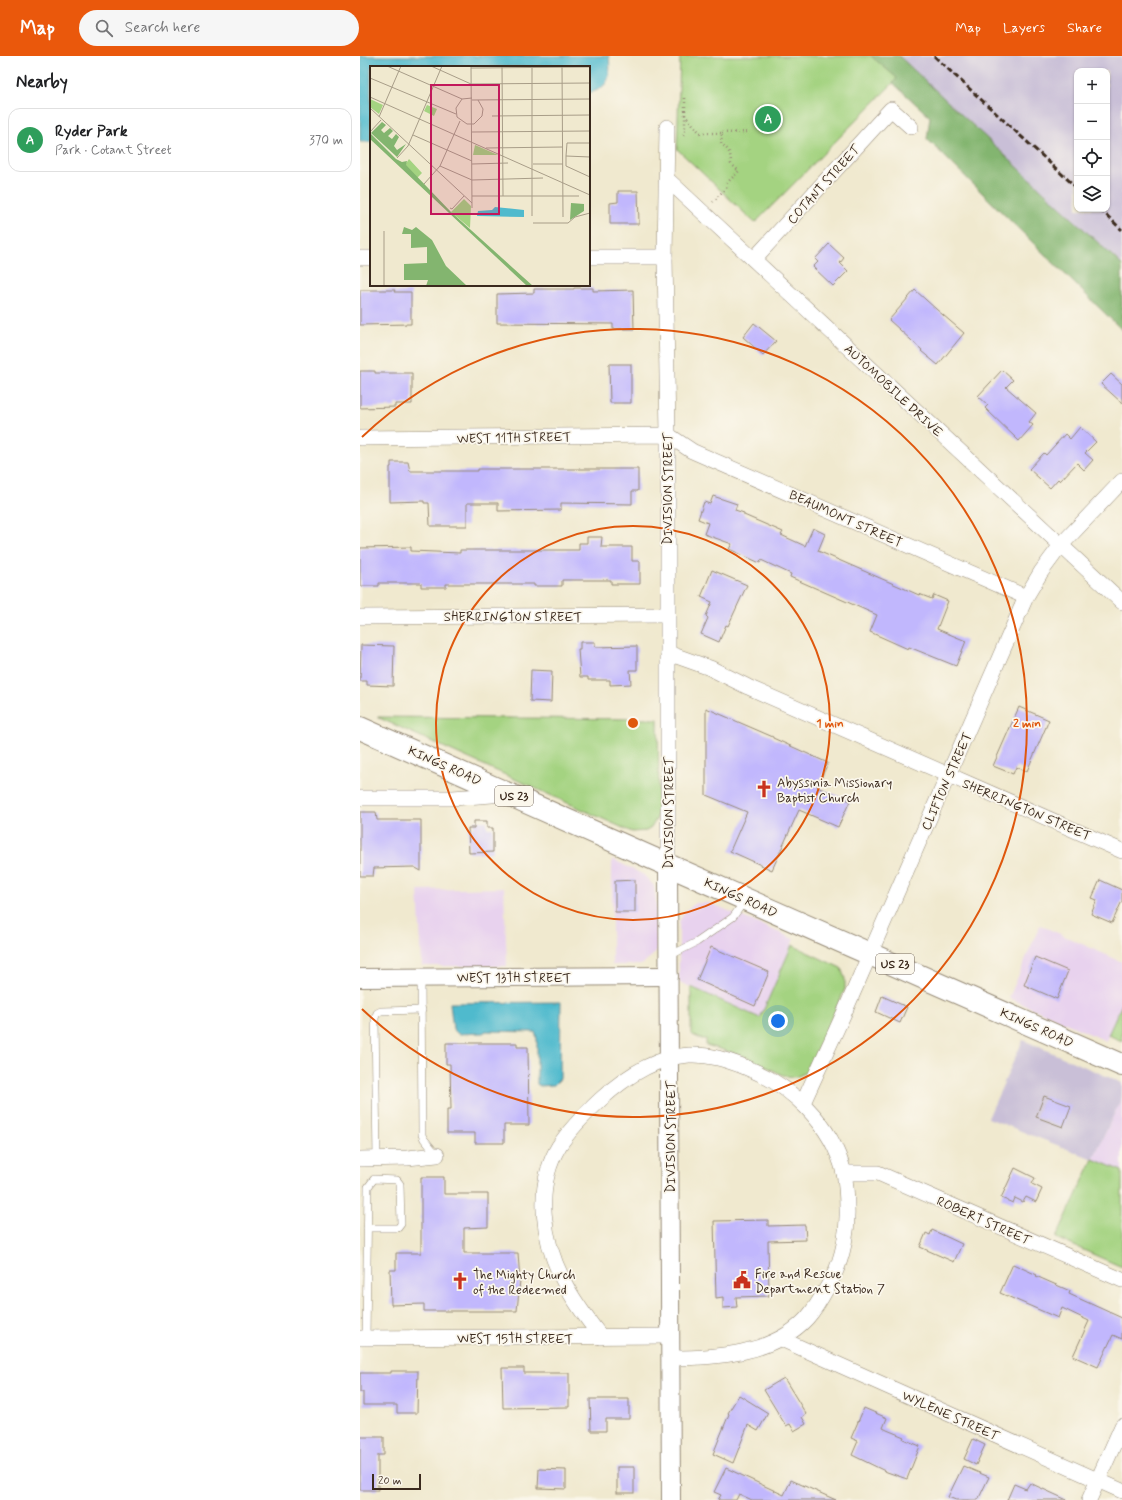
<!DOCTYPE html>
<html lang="en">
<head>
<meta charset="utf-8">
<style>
	:root { --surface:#fff; --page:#f6f6f6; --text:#202124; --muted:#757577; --line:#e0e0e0; --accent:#ea580c }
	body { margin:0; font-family:Mynerve,sans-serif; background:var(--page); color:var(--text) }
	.controls { position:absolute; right:12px; top:12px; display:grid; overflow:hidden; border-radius:8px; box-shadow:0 1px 3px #0004 }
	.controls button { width:36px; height:36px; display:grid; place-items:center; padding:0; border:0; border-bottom:1px solid var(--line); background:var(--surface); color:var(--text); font:20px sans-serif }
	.scale { position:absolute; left:12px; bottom:10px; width:49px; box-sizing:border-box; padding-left:4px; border:2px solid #3b2a1e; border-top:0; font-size:11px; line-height:14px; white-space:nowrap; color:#3b2a1e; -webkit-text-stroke:3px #fbf7ec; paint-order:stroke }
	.you { position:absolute; left:418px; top:965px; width:14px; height:14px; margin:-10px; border:3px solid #fff; border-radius:50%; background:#1a73e8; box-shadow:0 0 0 6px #1a73e833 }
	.badge { display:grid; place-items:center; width:26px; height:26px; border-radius:50%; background:var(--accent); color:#fff; font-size:13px; font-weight:700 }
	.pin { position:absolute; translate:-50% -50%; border:2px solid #fff; box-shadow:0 1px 4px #0006 }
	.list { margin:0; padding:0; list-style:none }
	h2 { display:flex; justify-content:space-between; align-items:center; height:52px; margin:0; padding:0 16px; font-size:17px }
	h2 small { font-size:13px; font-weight:400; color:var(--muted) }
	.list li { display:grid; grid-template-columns:26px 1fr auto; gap:12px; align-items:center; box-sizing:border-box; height:64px; margin:0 8px 8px; padding:0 8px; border:1px solid var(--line); border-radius:12px }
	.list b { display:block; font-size:15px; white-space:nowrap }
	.list p { margin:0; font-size:13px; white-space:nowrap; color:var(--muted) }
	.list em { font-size:13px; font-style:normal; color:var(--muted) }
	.icon { flex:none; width:22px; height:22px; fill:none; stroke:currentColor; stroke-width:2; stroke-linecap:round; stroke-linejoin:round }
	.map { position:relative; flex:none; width:762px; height:1444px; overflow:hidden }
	header { display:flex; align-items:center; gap:24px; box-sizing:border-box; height:56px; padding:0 20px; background:var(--accent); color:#fff }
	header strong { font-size:19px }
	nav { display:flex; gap:22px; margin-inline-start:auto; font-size:14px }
	.search { width:280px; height:36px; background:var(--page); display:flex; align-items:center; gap:10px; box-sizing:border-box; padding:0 14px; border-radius:22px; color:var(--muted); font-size:15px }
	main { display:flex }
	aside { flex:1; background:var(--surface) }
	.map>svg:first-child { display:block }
	.built { fill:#e8d2ee }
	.industrial { fill:#c9bfd7; fill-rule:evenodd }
	.green { fill:#a4d381; stroke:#707e50 }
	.forest { fill:#83b56f; stroke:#5f7046 }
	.water { fill:#50bacd; stroke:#467276 }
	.building { fill:#c1b7fd }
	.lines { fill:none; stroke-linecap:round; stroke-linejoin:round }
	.service-casing { stroke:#968a76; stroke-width:8 }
	.minor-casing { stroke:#968a76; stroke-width:16 }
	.tertiary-casing { stroke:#968a76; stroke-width:20 }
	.primary-casing { stroke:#968a76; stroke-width:24 }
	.path { stroke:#968a76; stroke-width:2.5; stroke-dasharray:1 3; stroke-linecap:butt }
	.service { stroke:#fff; stroke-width:7 }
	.minor { stroke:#fff; stroke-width:15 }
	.tertiary { stroke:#fff; stroke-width:18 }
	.primary { stroke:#fff; stroke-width:22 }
	.rail { stroke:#3b2a1e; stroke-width:3; stroke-dasharray:6 3; stroke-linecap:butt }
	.ring { fill:none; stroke:#df570d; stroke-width:2 }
	.labels { text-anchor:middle; stroke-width:3.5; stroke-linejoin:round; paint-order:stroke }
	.shield { fill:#fbf7ec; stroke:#75685c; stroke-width:1 }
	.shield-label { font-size:12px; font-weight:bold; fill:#3b2a1e }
	.street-label { font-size:13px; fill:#3b2a1e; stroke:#fbf7ec }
	.poi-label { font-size:13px; fill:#3b2a1e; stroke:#fbf7ec; text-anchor:start }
	.inset-road { fill:none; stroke:#a89d88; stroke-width:1 }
	.view { fill:#c2185b; fill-opacity:0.15; stroke:#c2185b; stroke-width:2 }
	.inset-edge { fill:none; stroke:#3b2a1e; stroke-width:2 }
	.centre { fill:#df570d; stroke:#fbf7ec; stroke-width:2 }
	.ring-label { font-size:12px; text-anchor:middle; font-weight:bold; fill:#df570d; stroke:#fbf7ec; stroke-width:3.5; stroke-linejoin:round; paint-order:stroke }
</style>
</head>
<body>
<header>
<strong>Map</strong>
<div class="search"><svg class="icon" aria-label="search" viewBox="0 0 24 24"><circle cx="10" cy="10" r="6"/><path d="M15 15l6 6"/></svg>Search here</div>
<nav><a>Map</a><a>Layers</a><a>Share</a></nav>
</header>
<main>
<aside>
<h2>Nearby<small></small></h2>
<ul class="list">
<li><span class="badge" style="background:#2e9e5b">A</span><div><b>Ryder Park</b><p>Park · Cotant Street</p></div><em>370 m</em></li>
</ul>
</aside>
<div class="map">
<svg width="762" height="1444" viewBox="0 0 762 1444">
	<rect width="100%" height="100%" fill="#fbf7ec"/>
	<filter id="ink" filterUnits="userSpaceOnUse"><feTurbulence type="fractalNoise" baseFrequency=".025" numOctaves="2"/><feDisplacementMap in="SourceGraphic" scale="8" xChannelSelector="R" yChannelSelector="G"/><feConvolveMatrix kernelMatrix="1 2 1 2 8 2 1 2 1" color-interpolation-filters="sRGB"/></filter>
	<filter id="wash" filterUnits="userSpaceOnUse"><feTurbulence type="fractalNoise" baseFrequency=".012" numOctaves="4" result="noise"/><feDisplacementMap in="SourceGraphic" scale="16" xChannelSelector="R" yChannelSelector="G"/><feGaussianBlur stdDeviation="0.9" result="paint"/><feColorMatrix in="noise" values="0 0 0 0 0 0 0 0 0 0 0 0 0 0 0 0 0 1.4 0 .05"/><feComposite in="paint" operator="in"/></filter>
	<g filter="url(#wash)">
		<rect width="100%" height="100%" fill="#f0e9cf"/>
		<g class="built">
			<path d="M252 803 284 819 294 830 296 844 297 894 292 900 281 909H252Z"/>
			<path d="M144 832 147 910H62L58 834Z"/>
			<path d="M336 847H350L434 883 400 962 319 926V866L325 855Z"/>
			<path d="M680 869 762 906V948L746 985 649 942Z"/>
			<path d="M762 1041V1115L733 1103Z"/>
		</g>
		<g class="industrial">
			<path d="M539 0H762V209ZM717 15H747V153H717Z"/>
			<path d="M663 984 762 1027V1041L733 1103 628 1062Z"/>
		</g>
		<g class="green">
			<path d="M320 0H511L538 22 395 167 317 93Z"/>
			<path d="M17 661 298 663 299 739 297 762 291 772 286 775 272 776Z"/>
			<path d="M432 889 481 912 485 923V933L447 1016 436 1021 425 1020 384 1000 346 989V983H341L331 978V931L400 962Z"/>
			<path d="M762 948V985L748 979Z"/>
			<path d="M733 1103 762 1115V1211L696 1182Z"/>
		</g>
		<path class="forest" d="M511 0H539L762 209V274L567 83 570 61 533 27 537 22Z"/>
		<g class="water">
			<path d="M0 0H249C251 19 250 32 229 37V11H11V86H0Z"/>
			<path d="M201 946 200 1023 194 1029 180 1030 177 1028V983L175 976 126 975 123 977 98 978 93 973 90 947Z"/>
		</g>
		<g id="blocks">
			<g class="building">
				<path d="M258 135H278L279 168H250V147L258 146Z"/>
				<path d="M469 188 484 202 480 207 488 215 473 230 453 211 458 206 455 203Z"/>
				<path d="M214 232H233V235L273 234 274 273H253V268L137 267V238L174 237V233H214Z"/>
				<path d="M0 234H35L34 236H51V268L0 269Z"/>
				<path d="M555 234 576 253 604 277 578 309 561 295 562 294 529 264Z"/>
				<path d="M394 267 416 285 403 299 383 281Z"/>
				<path d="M249 308H271V347H250Z"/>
				<path d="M642 314 653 324 646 331 676 357 669 366 673 369 659 385 625 352 628 349 618 340Z"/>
				<path d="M0 315H15V317H52V348H35V351L0 352Z"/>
				<path d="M751 318 762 328V347L741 328Z"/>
				<path d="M720 371 736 386 725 397 733 404 724 414 717 407 700 425 698 423 690 432 669 413 684 397 686 399 705 378 710 383Z"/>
				<path d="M31 406H48L50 415H118V413H278V435H272V448L201 447V454L138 455V447H107V470H70L69 447H64V445L30 446V411H31Z"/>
				<path d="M353 440 377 448 375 454 384 457V459L423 476 421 479 445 490 453 472 465 478 458 495 559 539V538L572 543 574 539 588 545 577 573 606 585 596 610 549 591 548 593 510 576 517 559 430 521 431 518 401 504 400 507 369 493 372 488 344 478 348 467 338 463 344 446 350 448Z"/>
				<path d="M227 481H242L241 491H272V505H280V528H251V524H202V530H174V528H86V531H61V527H19V530H0V492L51 491V495L100 497V494H219V487H227Z"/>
				<path d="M352 514 387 529 368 570 366 569 359 586 341 578 348 562 346 560 352 546 341 541Z"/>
				<path d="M220 586H235V591L277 590V614H270L271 628 250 629V624H228V621H220L218 593H220Z"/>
				<path d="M1 589 34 590 33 630 7 629V625H0Z"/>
				<path d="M171 614 192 615 191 646 170 645Z"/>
				<path d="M659 651 689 664 667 715 656 711 653 718 633 710Z"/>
				<path d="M346 652 413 681V682L468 707 457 731 490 745 478 771 439 754 412 814 370 795 387 756 346 739Z"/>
				<path d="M0 756H16L17 764H61V815L54 811 14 812 13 820H0Z"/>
				<path d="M114 765H127V772H133V796L109 797 108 772H114Z"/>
				<path d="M275 824V856H255V825Z"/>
				<path d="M740 824 762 834V845L752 867 731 858 737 844 732 842Z"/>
				<path d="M351 891 409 916 395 950 337 924Z"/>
				<path d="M675 901 708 915 697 943 664 929Z"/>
				<path d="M522 940 547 951 540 967 516 956Z"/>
				<path d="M86 987H157V991H168L169 1069H144V1087H115V1077H87V1053H91L90 1008H86Z"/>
				<path d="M684 1040 711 1050 703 1071 676 1061Z"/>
				<path d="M655 1112 675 1122 672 1128 682 1133 676 1146 666 1141 663 1146 655 1142 653 1147 641 1142Z"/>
				<path d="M61 1121H84V1138H128V1171L104 1172V1197H158L160 1224 157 1255H64V1248L31 1249 30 1214H36V1197H61Z"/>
				<path d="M408 1164V1170L445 1169 446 1184 408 1185 409 1240 376 1241 377 1251 363 1252V1241L356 1242 354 1165Z"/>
				<path d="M572 1174 602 1188 594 1206 560 1191 566 1177 570 1179Z"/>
				<path d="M653 1208 677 1219 676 1220 710 1235 709 1238 762 1262V1283L753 1279 738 1311 713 1300 729 1265 702 1252 698 1262 640 1237Z"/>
				<path d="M142 1312H164V1317H209V1351L143 1352Z"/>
				<path d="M31 1315H58L57 1357H37V1349H3V1336H0V1317H31Z"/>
				<path d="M424 1322 446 1358 442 1361 446 1368 434 1375 430 1368 426 1370 404 1334Z"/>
				<path d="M379 1339 408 1357 398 1375 388 1369 373 1407 353 1398 369 1358 368 1357Z"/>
				<path d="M230 1343H269V1363H246V1375H231Z"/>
				<path d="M504 1352 527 1362 523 1372 527 1374 544 1381 543 1383 560 1390 547 1423 527 1416 492 1399 498 1385 491 1382Z"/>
				<path d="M0 1381H24V1399H18V1434H0Z"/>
				<path d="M613 1383 625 1389 616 1409 604 1403Z"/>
				<path d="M603 1410 629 1421 618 1444H596L588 1441Z"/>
				<rect x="257" y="1411" width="17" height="26"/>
				<path d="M366 1412 424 1439 431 1424 476 1444H392L379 1438 376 1444H358L361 1439 354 1436Z"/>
				<path d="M179 1413 206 1414V1433L178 1432Z"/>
				<path d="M670 1427 707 1444H647L654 1428 666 1433Z"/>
			</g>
		</g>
	</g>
	<g filter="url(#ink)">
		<use href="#blocks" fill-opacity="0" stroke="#968a76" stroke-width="1"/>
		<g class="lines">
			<g class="service-casing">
				<g id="service">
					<path d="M309 900 337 886 373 861 384 846"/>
					<path d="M61 923 62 1079 64 1083 77 1099"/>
					<path d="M17 1103 15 962 17 957 21 955 62 954"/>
					<path d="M6 1282 8 1131 14 1123 37 1124 40 1128 41 1168 38 1172H7"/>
				</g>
			</g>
			<g class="minor-casing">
				<g id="minor">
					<path d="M307 71 305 201 308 379V809"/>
					<path d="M307 123 762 546"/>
					<path d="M229 201H305"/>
					<path d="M0 202H11"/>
					<path d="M394 203 531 53 551 71"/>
					<path d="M0 382 308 379 332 395 666 541"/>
					<path d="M0 561 307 559"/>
					<path d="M308 597 350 612 388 631 762 795"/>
					<path d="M0 742H93L145 738"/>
					<path d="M443 1047 485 955 666 541 681 516 701 489 762 425"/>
					<path d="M0 1103 47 1102 77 1099"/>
					<path d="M484 1117H518L762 1224"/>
					<path d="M241 1281C228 1264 214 1246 204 1226 183 1186 174 1131 199 1090 210 1073 225 1058 240 1044 264 1022 295 1001 329 999 349 998 367 1004 385 1011 431 1029 472 1068 484 1117 486 1128 487 1141 487 1152 488 1175 483 1201 473 1221 465 1235 458 1250 447 1262 414 1298 356 1302 311 1302"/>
					<path d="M0 1282 311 1280"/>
					<path d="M421 1283 762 1435"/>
					<path d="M729 1444 762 1370"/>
				</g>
			</g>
			<g class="tertiary-casing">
				<g id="tertiary">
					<path d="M308 809 311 1444"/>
					<path d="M0 922 309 920"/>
				</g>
			</g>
			<g class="primary-casing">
				<path id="primary" d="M0 672 285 799 762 1009"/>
			</g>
			<g class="path">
				<path d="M325 59V39"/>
				<path d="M362 77 389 76"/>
				<path d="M323 79 325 76V59L340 77H362L361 88C369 93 371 98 371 108L379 115 367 127 366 132 353 146"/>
			</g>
			<use href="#service" class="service"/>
			<use href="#minor" class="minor"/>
			<use href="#tertiary" class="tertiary"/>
			<use href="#primary" class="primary"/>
			<g class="rail">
				<path d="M574 0 717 132"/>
				<path d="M740 153 762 174"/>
			</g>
		</g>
	</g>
	<g class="ring">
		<circle cx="273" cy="667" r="197"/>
		<path d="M2 381A394 394 0 1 1 2 953"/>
	</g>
	<defs>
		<g id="church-bare" transform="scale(1.38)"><path d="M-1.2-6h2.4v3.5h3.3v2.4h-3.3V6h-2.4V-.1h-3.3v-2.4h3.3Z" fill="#c8321e" stroke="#fbf7ec" stroke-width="2.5" paint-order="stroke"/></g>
		<g id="civic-bare" transform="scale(1.38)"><path d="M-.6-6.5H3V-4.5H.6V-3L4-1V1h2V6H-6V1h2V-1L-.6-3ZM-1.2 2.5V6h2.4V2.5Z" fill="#c8321e" stroke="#fbf7ec" stroke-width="2.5" paint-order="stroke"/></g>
	</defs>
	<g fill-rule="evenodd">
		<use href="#church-bare" x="404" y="733"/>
		<use href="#civic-bare" x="382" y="1224"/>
		<use href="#church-bare" x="100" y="1225"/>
	</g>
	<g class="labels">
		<g class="shield">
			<rect x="135" y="730" width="38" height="20" rx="3"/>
			<rect x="516" y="898" width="38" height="20" rx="3"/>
		</g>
		<g class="shield-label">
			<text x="154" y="744">US 23</text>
			<text x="535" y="912">US 23</text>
		</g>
		<g class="street-label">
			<text transform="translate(463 128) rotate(-48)" y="5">COTANT STREET</text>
			<text transform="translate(534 334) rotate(43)" y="5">AUTOMOBILE DRIVE</text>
			<text transform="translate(154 381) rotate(-1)" y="5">WEST 11TH STREET</text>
			<text transform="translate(307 433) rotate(-90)" y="5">DIVISION STREET</text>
			<text transform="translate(486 462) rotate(24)" y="5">BEAUMONT STREET</text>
			<text x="153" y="565">SHERRINGTON STREET</text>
			<text transform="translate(85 709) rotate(24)" y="5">KINGS ROAD</text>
			<text transform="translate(586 725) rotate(-66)" y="5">CLIFTON STREET</text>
			<text transform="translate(667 753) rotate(23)" y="5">SHERRINGTON STREET</text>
			<text transform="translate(308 757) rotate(-90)" y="5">DIVISION STREET</text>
			<text transform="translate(381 841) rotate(24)" y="5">KINGS ROAD</text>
			<text x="154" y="926">WEST 13TH STREET</text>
			<text transform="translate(677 971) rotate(24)" y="5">KINGS ROAD</text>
			<text transform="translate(310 1081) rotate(-90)" y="5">DIVISION STREET</text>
			<text transform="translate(624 1164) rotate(24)" y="5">ROBERT STREET</text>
			<text x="155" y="1287">WEST 15TH STREET</text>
			<text transform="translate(591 1359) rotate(24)" y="5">WYLENE STREET</text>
		</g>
		<g class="poi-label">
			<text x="417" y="731">Abyssinia Missionary<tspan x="417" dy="15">Baptist Church</tspan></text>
			<text x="395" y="1222">Fire and Rescue<tspan x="395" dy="15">Department Station 7</tspan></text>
			<text x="113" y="1223">The Mighty Church<tspan x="113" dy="15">of the Redeemed</tspan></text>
		</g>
	</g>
	<g transform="translate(10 10)">
		<rect width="220" height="220" fill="#f0e9cf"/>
		<path d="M0 33 13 39 9 48 0 41ZM57 39 67 43 64 50 54 45ZM105 79 128 89H103ZM39 93 52 107 47 112 35 99ZM94 133 101 140 100 162 81 146Z" fill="#a4d381"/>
		<path d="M12 56 16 59 11 64 14 67 20 62 23 65 18 70 22 73 26 68 29 71 24 80 27 84 36 78 27 91 1 67ZM0 67 26 93 32 96 37 95 36 99 81 146 163 220H157L0 73ZM201 137 214 138V145L200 154ZM34 161 42 164 46 161 62 174 76 200 97 220H56L58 214H34V198L57 197V181L41 182V168H32Z" fill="#83b56f"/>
		<path d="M125 141 154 144V151L107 150 108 145 122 144Z" fill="#50bacd"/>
		<path class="inset-road" d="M17 0 92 33M61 0 101 18 220 17M101 0 102 142M132 0 133 130M192 0 193 151M101 2 220 1M0 12 86 48M0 31 220 129M102 32 92 33 86 42 87 51 97 58H104L112 50 113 43 108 34M102 34 220 33M0 42 102 137M122 50 220 49M9 51 31 0M0 66 11 54M102 66 220 65M43 69 102 95M220 77H197L196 90 220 91M116 82 193 81M196 90V100L220 111M27 92 38 80 72 0M102 98 138 97M163 98H193M70 100 102 114 173 112M54 118 70 100 90 55M102 130H209M80 142 82 143 94 130M162 150V0M163 157H198L205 151 220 147M14 165V220"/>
		<path class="view" d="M61 19H129V148H61Z"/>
		<rect width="220" height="220" class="inset-edge"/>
	</g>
	<circle cx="273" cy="667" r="6" class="centre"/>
	<g class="ring-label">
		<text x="470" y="671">1 min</text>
		<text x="667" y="671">2 min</text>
	</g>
</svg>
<div class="controls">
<button>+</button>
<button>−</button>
<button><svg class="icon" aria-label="locate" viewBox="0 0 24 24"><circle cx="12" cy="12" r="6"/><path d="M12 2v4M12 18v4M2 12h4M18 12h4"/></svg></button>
<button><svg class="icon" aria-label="layers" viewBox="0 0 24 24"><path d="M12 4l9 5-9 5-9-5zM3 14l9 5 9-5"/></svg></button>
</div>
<div class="scale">20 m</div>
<div class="you"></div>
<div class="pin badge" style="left:408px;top:63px;background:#2e9e5b">A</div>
</div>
</main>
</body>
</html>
